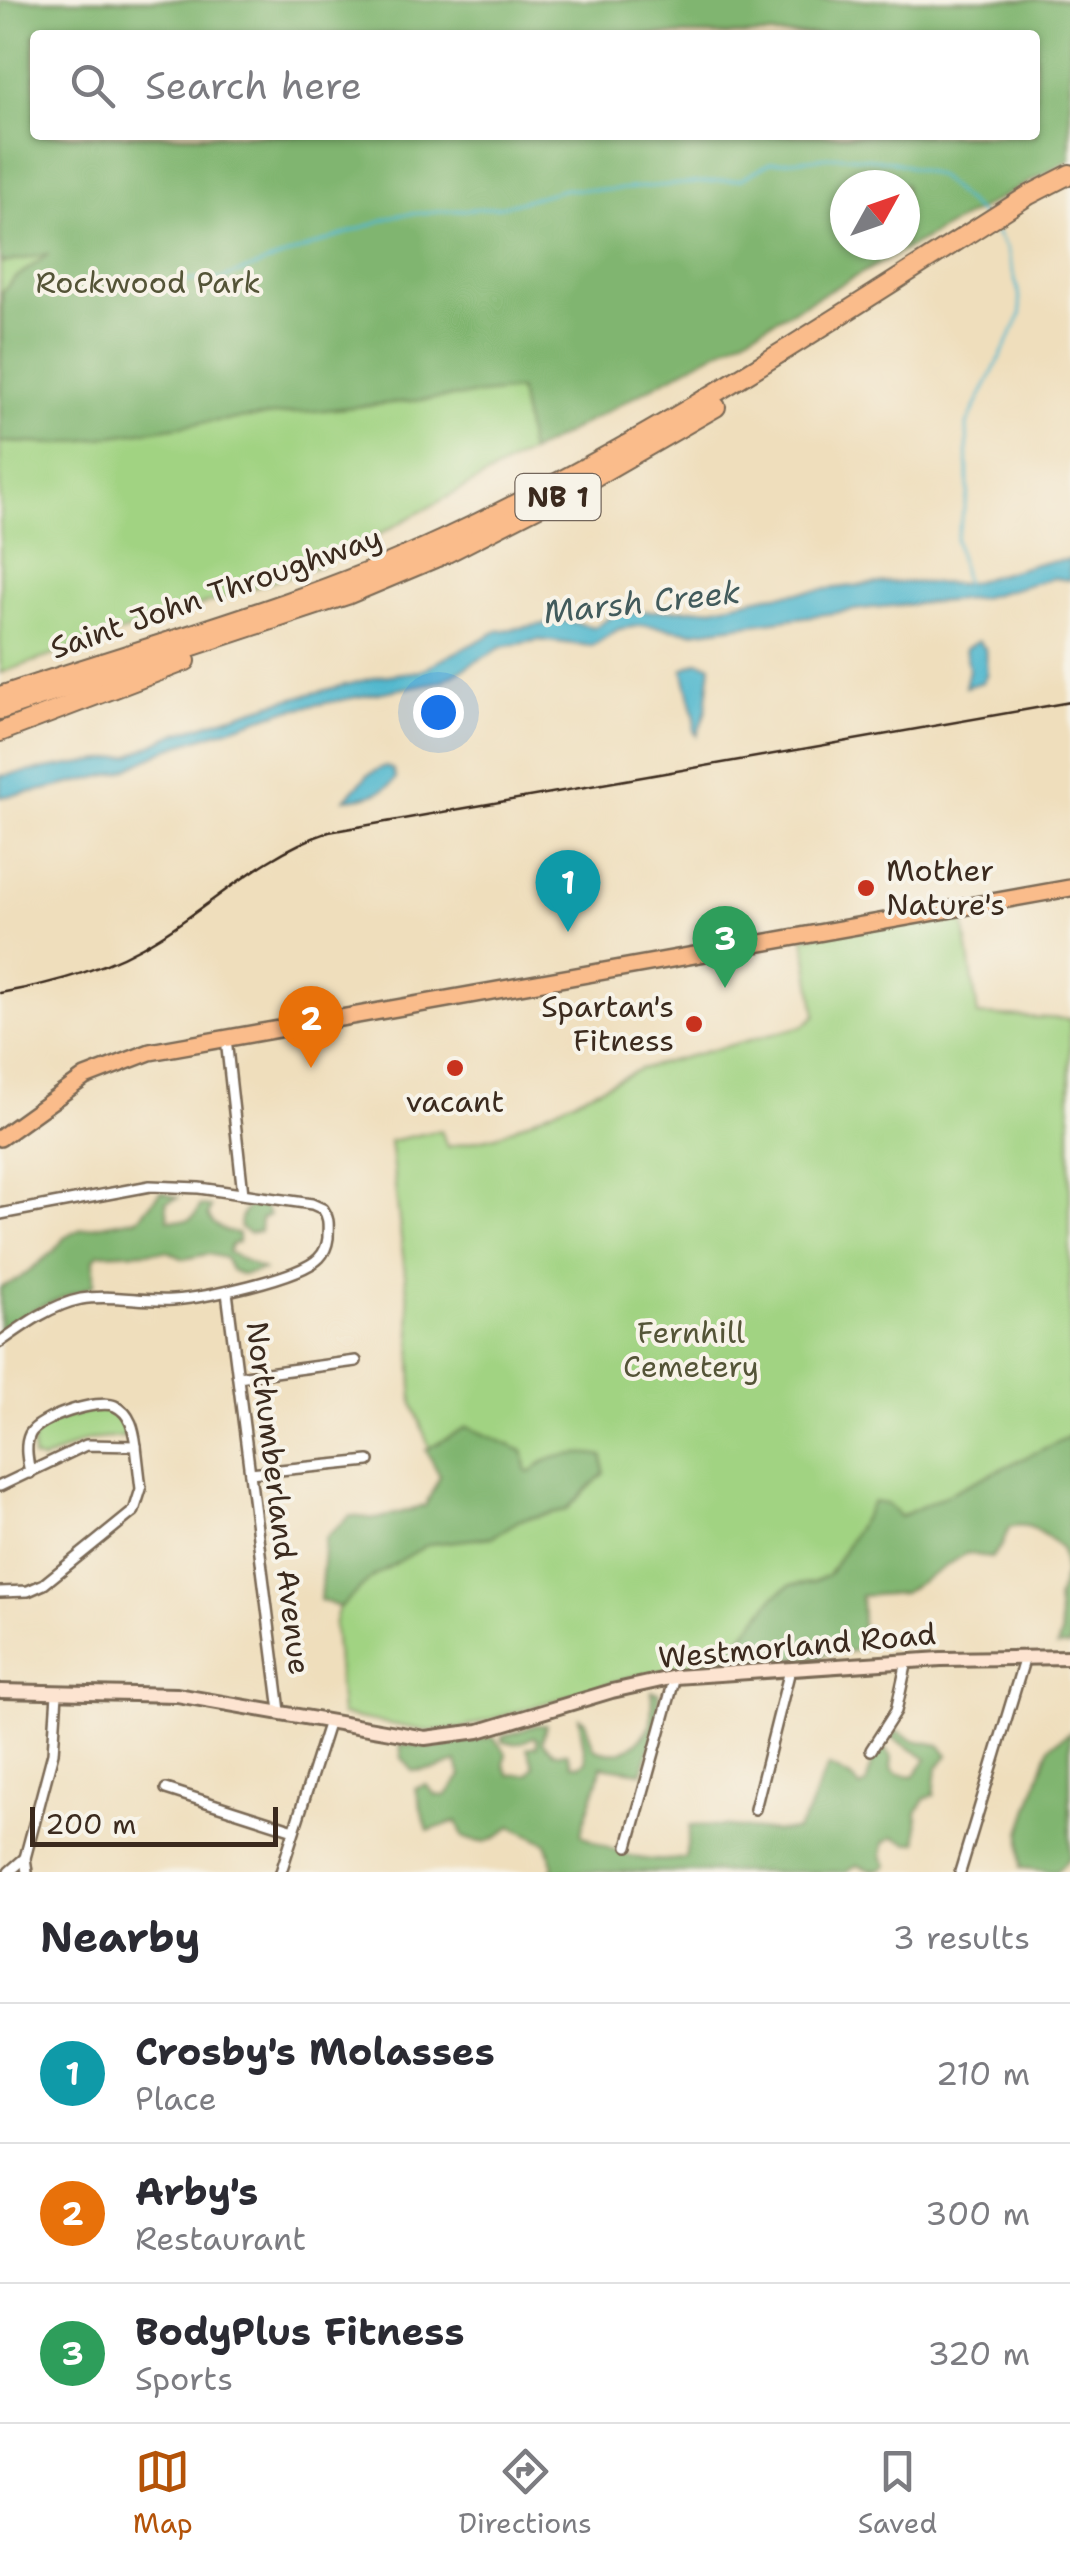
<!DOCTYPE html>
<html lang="en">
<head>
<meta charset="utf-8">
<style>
	:root { --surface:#fff; --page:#f7f7f7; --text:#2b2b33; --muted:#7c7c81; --line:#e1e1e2; --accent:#b45309 }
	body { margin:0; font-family:"Shantell Sans",sans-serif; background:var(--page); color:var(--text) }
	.compass { position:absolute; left:830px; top:170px; width:90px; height:90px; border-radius:50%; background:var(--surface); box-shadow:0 2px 8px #0004; rotate:50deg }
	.scale { position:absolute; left:30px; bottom:25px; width:248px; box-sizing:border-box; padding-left:10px; border:5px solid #3b2a1e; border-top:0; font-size:28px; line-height:35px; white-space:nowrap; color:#3b2a1e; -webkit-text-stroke:8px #f7f3e8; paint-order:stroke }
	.you { position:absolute; left:438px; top:712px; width:35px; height:35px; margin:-25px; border:8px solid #fff; border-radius:50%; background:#1a73e8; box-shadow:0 0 0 15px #1a73e833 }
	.badge { display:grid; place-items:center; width:65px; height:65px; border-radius:50%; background:var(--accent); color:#fff; font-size:32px; font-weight:700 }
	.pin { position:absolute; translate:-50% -82px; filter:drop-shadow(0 2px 5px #0008) }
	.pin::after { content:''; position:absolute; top:52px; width:35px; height:30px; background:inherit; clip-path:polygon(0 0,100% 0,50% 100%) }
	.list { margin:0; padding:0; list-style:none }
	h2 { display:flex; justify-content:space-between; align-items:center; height:130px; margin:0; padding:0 40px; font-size:42px }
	h2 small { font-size:32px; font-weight:400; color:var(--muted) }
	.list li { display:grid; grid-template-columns:65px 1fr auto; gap:30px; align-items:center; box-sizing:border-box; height:140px; padding:0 40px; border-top:2px solid var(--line) }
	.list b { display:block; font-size:38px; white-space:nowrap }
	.list p { margin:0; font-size:32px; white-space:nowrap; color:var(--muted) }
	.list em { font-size:32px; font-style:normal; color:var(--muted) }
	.icon { flex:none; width:55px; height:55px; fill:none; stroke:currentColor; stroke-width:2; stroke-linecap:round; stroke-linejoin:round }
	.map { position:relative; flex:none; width:1070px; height:1872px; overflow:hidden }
	.search { position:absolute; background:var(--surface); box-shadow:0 2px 8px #0004; left:30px; right:30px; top:30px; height:110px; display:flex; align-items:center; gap:25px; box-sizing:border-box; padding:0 35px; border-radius:10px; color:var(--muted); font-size:38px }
	.sheet { height:550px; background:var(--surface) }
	nav { display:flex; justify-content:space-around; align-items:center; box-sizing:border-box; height:140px; border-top:2px solid var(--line); background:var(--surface); font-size:28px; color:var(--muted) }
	nav a { display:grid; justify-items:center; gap:5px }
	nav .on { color:var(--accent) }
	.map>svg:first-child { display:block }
	.green { fill:#a1d382; stroke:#6e7e50; stroke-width:2.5; fill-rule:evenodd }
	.forest { fill:#80b570; stroke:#5e7047; stroke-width:2.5; fill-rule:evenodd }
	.water { fill:#50b7ce; stroke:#467076; stroke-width:2.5 }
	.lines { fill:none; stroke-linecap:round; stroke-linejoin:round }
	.stream { stroke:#50b7ce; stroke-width:2.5 }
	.street-casing { stroke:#7a6955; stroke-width:14 }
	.secondary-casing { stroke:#7a6955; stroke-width:18 }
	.primary-casing { stroke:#7a6955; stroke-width:20 }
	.highway-casing { stroke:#7a6955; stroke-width:22 }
	.street { stroke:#fff; stroke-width:9 }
	.secondary { stroke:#fde4d1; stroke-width:12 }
	.primary { stroke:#fabc8b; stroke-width:15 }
	.highway { stroke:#fabc8b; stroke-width:18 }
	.rail { stroke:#3b2a1e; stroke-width:2.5 }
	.poi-dot { fill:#c8321e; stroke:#f7f3e8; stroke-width:4 }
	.labels { text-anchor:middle; stroke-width:8; stroke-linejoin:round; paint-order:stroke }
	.shield { fill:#f7f3e8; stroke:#73665b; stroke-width:2.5 }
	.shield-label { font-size:28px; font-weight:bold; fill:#3b2a1e }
	.park-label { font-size:30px; fill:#545437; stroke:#f7f3e8 }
	.street-label { font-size:30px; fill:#3b2a1e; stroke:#f7f3e8 }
	.poi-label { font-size:30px; fill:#3b2a1e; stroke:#f7f3e8; text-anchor:start }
	.water-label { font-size:32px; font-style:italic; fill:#425b5c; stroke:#f7f3e8 }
</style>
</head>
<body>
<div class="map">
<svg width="1070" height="1872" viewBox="0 0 1070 1872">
	<rect width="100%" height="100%" fill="#f7f3e8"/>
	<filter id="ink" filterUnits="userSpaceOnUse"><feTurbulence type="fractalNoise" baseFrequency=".01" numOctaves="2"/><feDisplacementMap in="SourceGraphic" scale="20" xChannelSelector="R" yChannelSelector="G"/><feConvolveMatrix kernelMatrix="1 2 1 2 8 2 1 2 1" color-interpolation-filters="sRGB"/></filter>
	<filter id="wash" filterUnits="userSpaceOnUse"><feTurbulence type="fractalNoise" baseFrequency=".0048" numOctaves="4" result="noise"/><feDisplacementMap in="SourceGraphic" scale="40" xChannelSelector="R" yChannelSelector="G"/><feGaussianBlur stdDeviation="2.25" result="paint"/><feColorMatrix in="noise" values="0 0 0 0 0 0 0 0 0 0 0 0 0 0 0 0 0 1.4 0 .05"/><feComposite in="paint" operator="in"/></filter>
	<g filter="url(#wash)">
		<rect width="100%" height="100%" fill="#efdebc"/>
		<g class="green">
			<path d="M0 0H1070V144L888 256 327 563 0 673ZM35 35H1035V135H35ZM845 185H905V245H845Z"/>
			<path d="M962 908 978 1015 1070 1019V1489L816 1598 822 1658 711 1665 627 1678 463 1728 427 1731 341 1715 334 1625 359 1528 425 1506 440 1476 413 1404 411 1327 390 1141 441 1130 447 1147 496 1136 640 1069 803 1026 816 1015 804 937Z"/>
			<path d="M112 1409 121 1416 127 1426 124 1437 87 1440 42 1461 33 1458C33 1450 31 1441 36 1434 45 1418 94 1409 112 1409Z"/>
		</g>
		<g class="forest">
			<path d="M0 0H1070V160L530 453 519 390 207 422 60 444 0 442 2 292 14 279 49 254 3 263 0 259ZM35 35H1035V135H35ZM845 185H905V245H845Z"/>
			<path d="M161 1191 178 1198 166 1202 168 1219C185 1222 194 1223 200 1206L211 1207 208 1215 213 1223 225 1231 238 1234V1242L232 1244 228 1252 263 1270 242 1275 231 1270 225 1258 208 1254 184 1259 167 1251 98 1254 94 1259V1285L32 1310 0 1333V1288L20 1278 55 1250 64 1238 81 1229 139 1218Z"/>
			<path d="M255 1201H261L269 1215 261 1219 260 1231 249 1233 240 1228C240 1214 245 1210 255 1201Z"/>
			<path d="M467 1427 523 1451 527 1472H532C544 1454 583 1451 603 1456L604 1473 566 1510 520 1520 492 1537 429 1544 374 1576 340 1607 320 1600 325 1538 350 1516 377 1519 425 1506 440 1476 426 1450Z"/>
			<path d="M1070 1436V1646L1057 1647 1061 1634 1057 1599 1065 1573 1061 1548C1044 1534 1032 1521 1009 1527L1002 1545 991 1558 967 1553 903 1593 861 1596 863 1650 732 1664 714 1662 713 1650 739 1640 775 1596 790 1585 813 1582 829 1574 873 1502 887 1504 900 1517Z"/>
			<path d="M652 1691 659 1693 657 1724 642 1772 601 1766C598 1790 585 1811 581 1835 615 1853 646 1866 685 1858L690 1826C726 1822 762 1835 796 1830 813 1812 815 1786 829 1766L854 1780 860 1788 866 1785 874 1755 886 1749 892 1758 891 1768 897 1774 914 1776 927 1759 890 1736 898 1731 913 1740 940 1745 948 1755 937 1768 934 1795 925 1798 917 1813 918 1842 909 1843 894 1837 884 1842 882 1856 887 1865 882 1869 870 1870 857 1865 845 1872H550L554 1867 546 1843 511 1826C494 1841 484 1847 463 1837L457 1821 428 1831 415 1788 426 1785 436 1795 446 1796 461 1776 457 1762 437 1769 413 1771 402 1758 400 1744 433 1748 493 1737 506 1753 504 1765 509 1775 529 1774 534 1766 527 1748 537 1746V1739L533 1737C522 1743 515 1746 502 1741V1737L536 1725H546L542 1742 555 1753H567L572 1765H581L586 1761 579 1718 585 1721 594 1748C619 1760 637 1747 651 1724Z"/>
			<path d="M1070 1732V1857L1056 1872 1021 1868V1832L1046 1757 1050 1746Z"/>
		</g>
		<g class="water">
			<path d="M1070 560V580L1053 578 980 598 870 608 692 632 645 625 619 629 592 646 539 640 502 647 442 681 283 711 170 748 121 772 43 790 0 797V776L129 756 175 734 274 703 381 676 419 671 498 631 566 621 595 627 617 613 711 608 768 596 888 582 965 584 1039 563Z"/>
			<path d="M978 641 985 648 987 673 983 682 965 687 969 669 965 649Z"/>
			<path d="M698 662 711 665 706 710 697 736 694 731 695 718 683 669Z"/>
			<path d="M385 766 393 770 396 779C384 794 363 798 345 799L368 775Z"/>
		</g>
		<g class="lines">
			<g class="stream">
				<path d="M178 281 222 279 397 215 500 207 565 189 609 190 742 179 770 163 840 156 891 161 938 176 983 217"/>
				<path d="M965 584 956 540 968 493 967 424 1021 315 1019 293 1006 249 992 226"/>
			</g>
		</g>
	</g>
	<g filter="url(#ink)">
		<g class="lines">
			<g class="street-casing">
				<g id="street">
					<path d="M226 1039 243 1194"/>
					<path d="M0 1214 150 1186 199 1188 312 1204 323 1209C330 1219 328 1226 328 1238 327 1246 325 1252 319 1258 300 1278 202 1298 173 1300 142 1302 111 1294 81 1299 51 1305 24 1325 0 1342"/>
					<path d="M227 1292 280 1711"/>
					<path d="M238 1377 356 1361"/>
					<path d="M30 1473C28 1461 24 1446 30 1434 38 1418 99 1398 115 1406 131 1413 134 1431 136 1446"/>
					<path d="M250 1473 369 1461"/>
					<path d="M0 1486 86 1445 136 1446 141 1489 134 1511 44 1584 28 1591 0 1592"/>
					<path d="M871 1750 896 1711 907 1661"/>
					<path d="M166 1789 294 1830"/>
					<path d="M755 1809 790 1670"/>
					<path d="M628 1846 675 1677"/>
					<path d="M9 1872 25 1858"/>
					<path d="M27 1872 25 1858 53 1753 57 1694"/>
					<path d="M281 1872 329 1721"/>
					<path d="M960 1872 1025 1657"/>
				</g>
			</g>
			<g class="secondary-casing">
				<path id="secondary" d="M0 1691 177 1695 425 1738 479 1731 612 1691 675 1677 941 1659 1070 1657"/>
			</g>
			<g class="primary-casing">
				<path id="primary" d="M0 1138 85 1077 150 1052 1070 888"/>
			</g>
			<g class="highway-casing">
				<g id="highway">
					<path d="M591 479 716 407"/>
					<path d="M0 696C148 646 300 606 442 540 649 444 837 317 1029 195L1070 174"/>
					<path d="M0 710 347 595 447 553 541 505"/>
					<path d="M0 732 186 661"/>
				</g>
			</g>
			<use href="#street" class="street"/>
			<use href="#secondary" class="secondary"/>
			<use href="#primary" class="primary"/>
			<use href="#highway" class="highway"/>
			<path class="rail" d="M0 993C56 983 111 968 159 937 215 902 265 853 329 832L1070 702"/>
		</g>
	</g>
	<g class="poi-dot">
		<circle cx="866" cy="888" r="10"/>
		<circle cx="694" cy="1024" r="10"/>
		<circle cx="455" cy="1068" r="10"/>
	</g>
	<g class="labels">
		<rect class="shield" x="515.5" y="474" width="85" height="46" rx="8"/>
		<g class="shield-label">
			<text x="558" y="507">NB 1</text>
		</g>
		<g class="park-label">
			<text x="148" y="293">Rockwood Park</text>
			<text x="691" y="1343">Fernhill<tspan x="691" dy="34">Cemetery</tspan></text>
		</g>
		<g class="street-label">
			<text transform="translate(216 593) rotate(-19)" y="10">Saint John Throughway</text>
			<text transform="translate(278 1498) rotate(83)" y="10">Northumberland Avenue</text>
			<text transform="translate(797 1646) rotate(-5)" y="10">Westmorland Road</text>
		</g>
		<g class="poi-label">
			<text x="886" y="881">Mother<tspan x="886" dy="34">Nature's</tspan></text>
			<text x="674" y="1017" text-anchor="end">Spartan's<tspan x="674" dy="34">Fitness</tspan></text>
			<text x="455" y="1112" text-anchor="middle">vacant</text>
		</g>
		<g class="water-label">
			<text transform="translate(642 602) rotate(-6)" y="11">Marsh Creek</text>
		</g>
	</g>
</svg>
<svg class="compass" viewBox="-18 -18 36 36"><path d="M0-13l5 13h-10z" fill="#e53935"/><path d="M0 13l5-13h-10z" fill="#7c7c81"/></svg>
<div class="scale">200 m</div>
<div class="you"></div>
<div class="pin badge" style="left:568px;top:932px;background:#0f9aa8">1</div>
<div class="pin badge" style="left:311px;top:1068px;background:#e8710a">2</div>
<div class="pin badge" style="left:725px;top:988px;background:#2e9e5b">3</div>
<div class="search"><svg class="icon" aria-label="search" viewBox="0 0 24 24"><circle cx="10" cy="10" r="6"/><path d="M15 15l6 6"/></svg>Search here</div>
</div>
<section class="sheet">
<h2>Nearby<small>3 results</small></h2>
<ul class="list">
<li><span class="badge" style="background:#0f9aa8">1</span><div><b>Crosby's Molasses</b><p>Place</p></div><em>210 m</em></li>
<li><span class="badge" style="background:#e8710a">2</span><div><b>Arby's</b><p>Restaurant</p></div><em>300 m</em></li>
<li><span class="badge" style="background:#2e9e5b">3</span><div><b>BodyPlus Fitness</b><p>Sports</p></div><em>320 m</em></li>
</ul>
</section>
<nav>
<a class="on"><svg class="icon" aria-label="map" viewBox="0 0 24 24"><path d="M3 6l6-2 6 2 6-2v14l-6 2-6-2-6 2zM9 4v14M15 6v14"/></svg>Map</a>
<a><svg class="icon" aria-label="directions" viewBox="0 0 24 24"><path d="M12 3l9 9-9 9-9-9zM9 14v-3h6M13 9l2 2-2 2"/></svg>Directions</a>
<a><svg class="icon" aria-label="saved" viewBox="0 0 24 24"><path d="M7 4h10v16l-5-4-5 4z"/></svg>Saved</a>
</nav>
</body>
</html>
